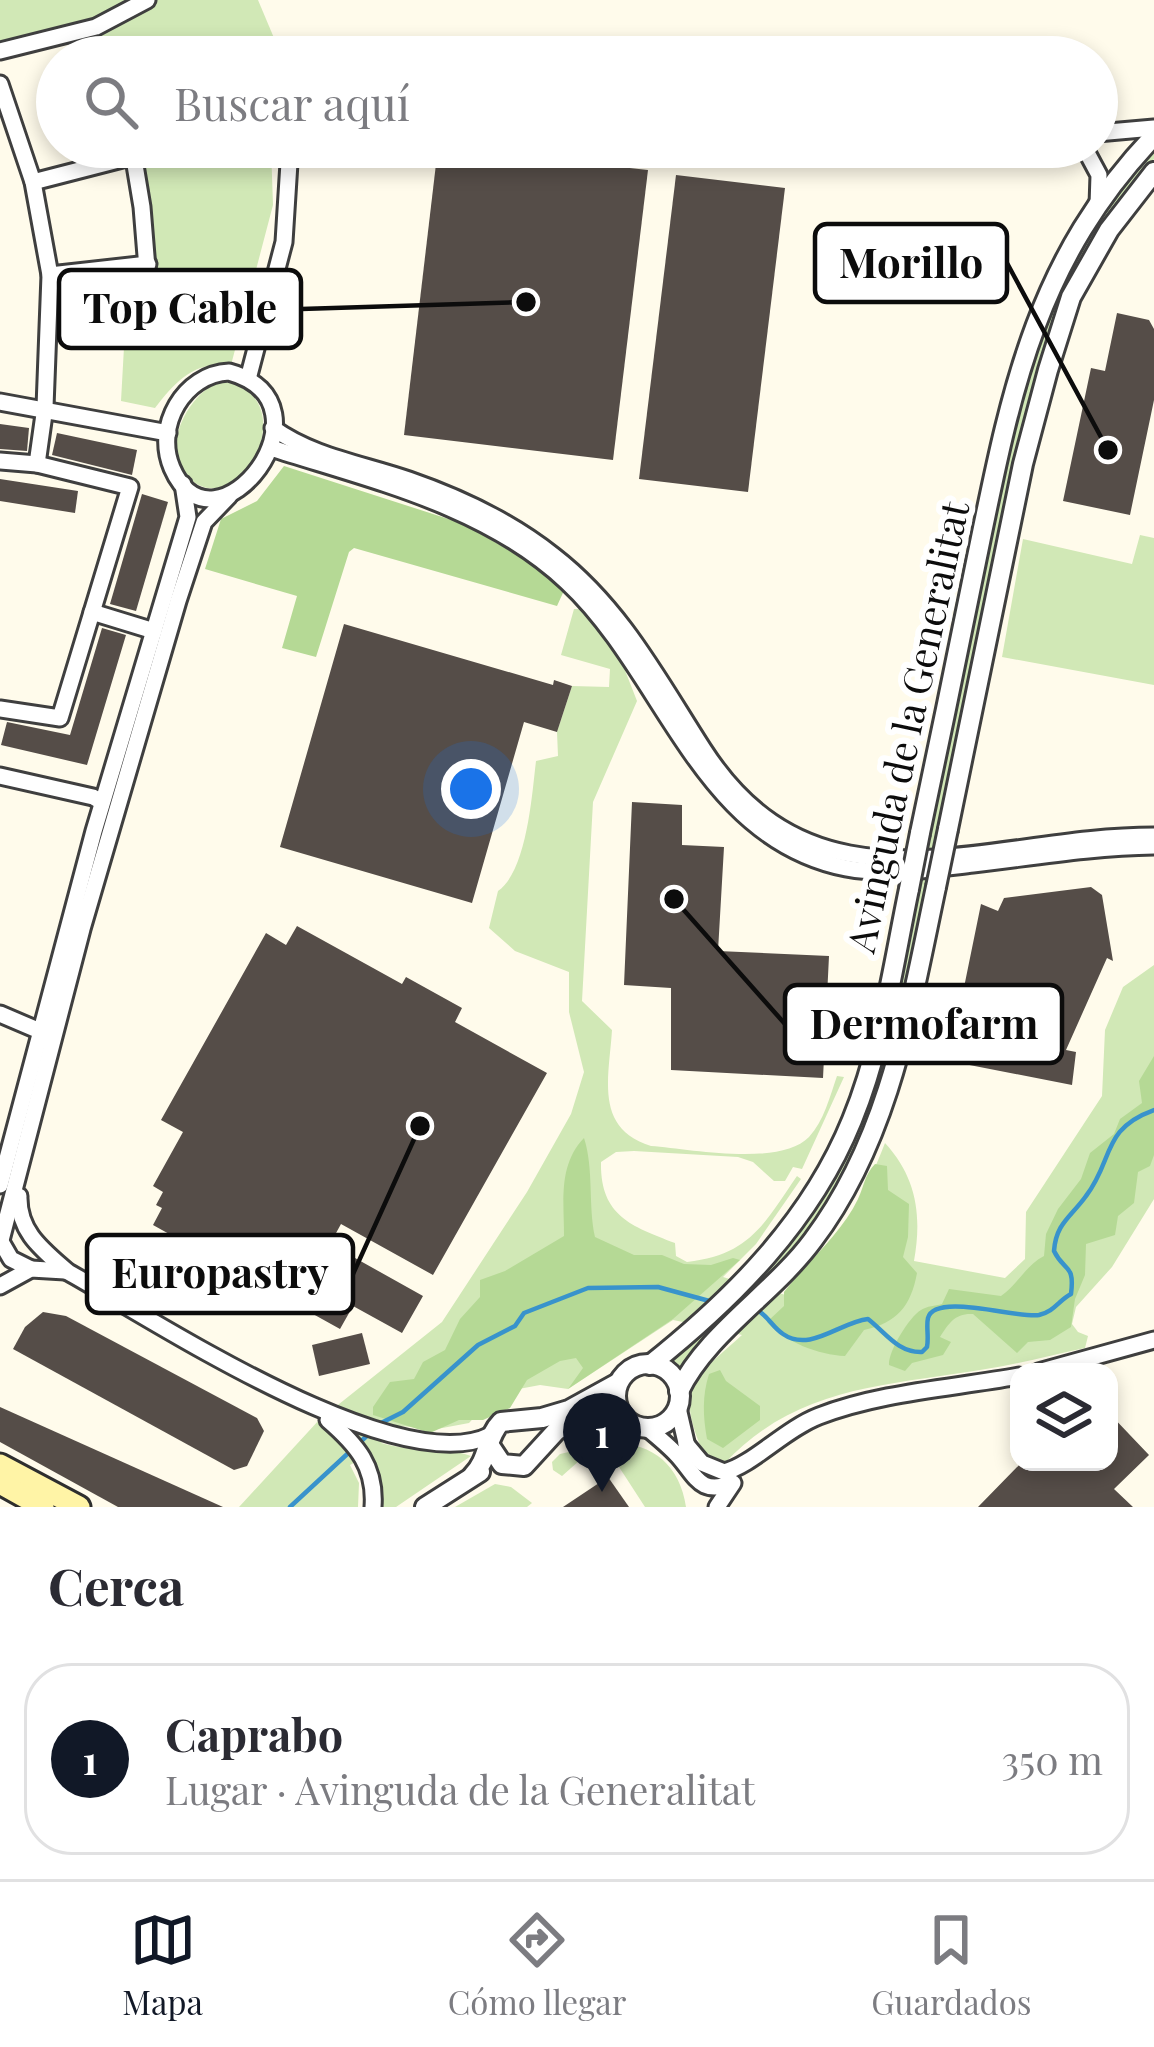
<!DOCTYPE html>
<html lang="es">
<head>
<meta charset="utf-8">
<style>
	:root { --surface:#fff; --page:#f2f2f3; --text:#2b2b33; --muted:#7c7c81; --line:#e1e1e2; --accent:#111827 }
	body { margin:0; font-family:"Playfair Display",serif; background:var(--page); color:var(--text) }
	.controls { position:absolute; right:36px; bottom:36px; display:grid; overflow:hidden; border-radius:24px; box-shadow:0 6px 18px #0003 }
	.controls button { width:108px; height:108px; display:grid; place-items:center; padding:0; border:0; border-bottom:3px solid var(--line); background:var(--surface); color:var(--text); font:60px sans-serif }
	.you { position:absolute; left:471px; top:789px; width:42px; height:42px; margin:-30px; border:9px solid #fff; border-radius:50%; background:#1a73e8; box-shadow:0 0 0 18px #1a73e833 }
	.badge { display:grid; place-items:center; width:78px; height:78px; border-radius:50%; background:var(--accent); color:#fff; font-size:39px; font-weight:700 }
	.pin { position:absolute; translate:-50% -99px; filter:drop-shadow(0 3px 6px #0008) }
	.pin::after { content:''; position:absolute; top:63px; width:42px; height:36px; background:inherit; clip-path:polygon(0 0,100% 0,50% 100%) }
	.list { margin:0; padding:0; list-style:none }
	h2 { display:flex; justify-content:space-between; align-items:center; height:156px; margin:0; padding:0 48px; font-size:51px }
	h2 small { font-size:39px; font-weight:400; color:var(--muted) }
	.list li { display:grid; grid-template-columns:78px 1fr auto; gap:36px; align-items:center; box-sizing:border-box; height:192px; margin:0 24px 24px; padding:0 24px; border:3px solid var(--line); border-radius:48px }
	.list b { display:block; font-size:45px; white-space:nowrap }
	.list p { margin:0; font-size:39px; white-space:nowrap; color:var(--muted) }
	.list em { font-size:39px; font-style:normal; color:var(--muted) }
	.icon { flex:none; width:66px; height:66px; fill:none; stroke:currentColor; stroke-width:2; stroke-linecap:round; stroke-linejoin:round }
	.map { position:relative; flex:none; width:1154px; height:1507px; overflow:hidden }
	.search { position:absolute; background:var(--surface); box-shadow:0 6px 18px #0003; left:36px; right:36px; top:36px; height:132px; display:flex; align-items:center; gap:30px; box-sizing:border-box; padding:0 42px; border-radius:66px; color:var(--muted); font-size:45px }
	.sheet { height:372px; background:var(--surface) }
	nav { display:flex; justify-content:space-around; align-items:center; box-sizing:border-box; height:168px; border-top:3px solid var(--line); background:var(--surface); font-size:33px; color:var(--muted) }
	nav a { display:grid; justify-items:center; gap:6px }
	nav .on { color:var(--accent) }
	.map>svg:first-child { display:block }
	.green { fill:#d1e8b6 }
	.forest { fill:#b5d995 }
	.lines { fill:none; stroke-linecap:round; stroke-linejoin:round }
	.stream { stroke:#3893cc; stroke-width:4.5 }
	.building { fill:#554d48 }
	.minor-casing { stroke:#3f3f3f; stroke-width:21 }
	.tertiary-casing { stroke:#3f3f3f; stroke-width:24 }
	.secondary-casing { stroke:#2e2e2e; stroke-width:27 }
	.minor { stroke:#fff; stroke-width:15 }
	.tertiary { stroke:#fff; stroke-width:18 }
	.secondary { stroke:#fff4a6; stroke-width:21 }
	.tertiary-bridge-casing { stroke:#3f3f3f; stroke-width:24; stroke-linecap:butt }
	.tertiary-bridge { stroke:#fff; stroke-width:18 }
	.labels { text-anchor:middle; stroke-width:12; stroke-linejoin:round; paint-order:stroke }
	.street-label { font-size:39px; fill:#0c0c0c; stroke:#fff }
	.leader { fill:none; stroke:#0c0c0c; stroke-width:4.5 }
	.callout-dot { fill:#0c0c0c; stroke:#fff; stroke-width:4.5 }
	.callout { fill:#fff; stroke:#0c0c0c; stroke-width:4.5 }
	.callout-label { font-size:42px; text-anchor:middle; font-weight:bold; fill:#0c0c0c }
</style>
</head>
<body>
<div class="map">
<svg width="1154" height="1507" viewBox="0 0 1154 1507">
	<rect width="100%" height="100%" fill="#fffbeb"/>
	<g class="green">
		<path d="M0 0H130L99 16 0 41Z"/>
		<path d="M157 0H258L282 57H88L84 42Z"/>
		<path d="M139 147H271L273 205 231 365C194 361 176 381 155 408L121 401 125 329 221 327 223 314 162 312 147 178Z"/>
		<path d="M1154 147V159L1111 213 1064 297 1042 352 1007 502 908 979 881 1091 861 1142 828 1203 762 1288 789 1296C834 1248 861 1205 885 1143 917 1178 922 1216 914 1261L1005 1278 1025 1259 1026 1212 1102 1096 1105 1030 1123 987 1154 965V1199L1112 1267 1076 1307 1072 1324 1078 1332 1088 1336 1085 1348C1052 1355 1019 1364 986 1369 887 1386 797 1385 724 1464L704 1455C674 1385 693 1380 742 1335L716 1329 690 1352 679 1371 668 1362 703 1326 673 1320 568 1389 540 1385 497 1393 469 1423 437 1429 400 1426 381 1443C411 1452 443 1446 471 1456L396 1507H383L377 1465 370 1454 350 1465 359 1483 358 1507H239L319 1420 442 1322 527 1192 571 1114 584 1072 569 1012V972L515 951 489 928 498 891C527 871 532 794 536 761L558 756 557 732 572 686 609 687 610 669 561 655 574 609H580L619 655 637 701 593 802 582 1001 612 1030C609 1078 594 1128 651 1146 690 1149 780 1167 809 1137 824 1121 830 1096 837 1076L844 1077 802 1169 793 1167 785 1181H774L753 1162 738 1157 634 1151 616 1152 601 1162C600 1215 630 1226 675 1243L676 1256 687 1262C750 1255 764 1224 797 1176L801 1179 756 1244 723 1277 749 1285 873 1084 994 509 1032 352 1063 276 1121 184Z"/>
		<path d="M221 381C306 392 245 520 192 481 156 454 187 393 221 381Z"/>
		<path d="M1140 535 1154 538V685L1002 657 1023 539 1132 564Z"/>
		<path d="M608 1443C651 1441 680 1464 686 1507H645L608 1450 588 1453 562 1476 553 1470 552 1462 560 1454Z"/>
		<path d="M495 1484 511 1487 532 1503 527 1507H455Z"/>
	</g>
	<g class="forest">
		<path d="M284 466 464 524 567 584 557 606 354 548 349 552 316 657 282 648 297 596 205 569 221 519 257 501Z"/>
		<path d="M1154 1056V1155L1150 1166 1138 1172 1134 1203 1118 1216 1115 1235 1086 1244 1085 1275 1075 1299 1071 1327 1050 1340 1028 1342 1017 1353 973 1314C955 1313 949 1323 940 1337L951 1342 943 1355 912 1363 905 1371 889 1365C888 1352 909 1317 921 1310 927 1306 935 1306 942 1304L949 1289 1001 1296C1019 1283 1026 1265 1044 1256L1046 1234 1058 1209 1081 1179 1090 1153 1114 1134 1120 1119 1142 1103 1139 1081Z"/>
		<path d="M584 1138C594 1169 588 1205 595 1237L634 1255H662L684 1264 711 1265 733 1258 740 1260 673 1319 568 1389 583 1368 576 1358 560 1361 527 1380 510 1408 483 1420H459L430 1433 373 1415V1407L390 1382 414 1379 423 1362 445 1350 460 1319 480 1297V1280L505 1271 564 1236C564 1201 558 1165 584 1138Z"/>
		<path d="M875 1164 887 1166 888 1190 909 1204 908 1237 903 1257 917 1273C911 1306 897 1323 864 1330L845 1356C819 1355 785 1342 767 1322L784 1306V1292C807 1262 842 1233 858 1199 865 1184 864 1176 875 1164Z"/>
		<path d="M720 1370 726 1381 760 1406V1420L723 1448 707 1439C703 1416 702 1396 709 1374Z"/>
	</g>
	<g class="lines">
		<g class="stream">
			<path d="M754 1308C769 1316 771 1326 783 1334 810 1353 840 1322 868 1319 886 1333 898 1353 922 1352L927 1347C929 1337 926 1326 928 1318 935 1292 1019 1319 1039 1315 1055 1311 1058 1301 1071 1294 1075 1263 1064 1272 1054 1251 1056 1223 1071 1217 1086 1196 1114 1160 1101 1129 1154 1110"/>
			<path d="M377 1425 403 1412 478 1345 515 1326 524 1313 588 1288 658 1287 713 1302"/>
			<path d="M290 1507 370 1433"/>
		</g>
	</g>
	<g class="building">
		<path d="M438 147 648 170 613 460 404 435Z"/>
		<path d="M676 175 785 188 748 492 639 479Z"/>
		<path d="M1117 313 1149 320 1154 329V400L1130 515 1063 501 1091 368 1105 371Z"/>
		<path d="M0 424 29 428 27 451 0 449Z"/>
		<path d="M57 433 137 450 132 475 52 455Z"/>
		<path d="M0 479 78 491 75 513 0 501Z"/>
		<path d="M142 494 168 502 136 611 110 604Z"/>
		<path d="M344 624 553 685 554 680 572 686 557 732 524 722 472 903 280 847Z"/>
		<path d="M102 628 126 635 87 765 1 745 7 722 70 735Z"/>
		<path d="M632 802 682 805V845L724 847 718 951 829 956 823 1078 671 1070V988L624 985Z"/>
		<path d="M1091 887 1102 895 1113 961 1107 958 1066 1050 1076 1052 1072 1085 949 1061 981 904 998 911 1004 898Z"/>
		<path d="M297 926 402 984 406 977 462 1008 455 1022 547 1073 433 1275 341 1224 330 1244 423 1296 402 1333 353 1306 340 1329 153 1225 162 1208 156 1205 163 1192 153 1186 183 1132 161 1120 266 933 286 945Z"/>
		<path d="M43 1312 66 1316 257 1418 264 1431 247 1466 234 1470 13 1349 25 1327Z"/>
		<path d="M362 1333 370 1364 319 1376 312 1345Z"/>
		<path d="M0 1407 223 1507H118L0 1442Z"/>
		<path d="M1109 1413 1149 1455 1114 1489 1133 1507H978L1022 1462H1109Z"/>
		<path d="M608 1477 629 1507H563Z"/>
	</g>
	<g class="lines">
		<g class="minor-casing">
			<g id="minor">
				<path d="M0 51 96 27 147 0"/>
				<path d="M0 84 33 182 50 275 45 407 37 464"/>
				<path d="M1097 133 1154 128"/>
				<path d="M132 147 142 207 151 317 163 323 218 321"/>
				<path d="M1084 147 1099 175 1098 205"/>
				<path d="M33 182 134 156"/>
				<path d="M50 275 148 264"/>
				<path d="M229 372C342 403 214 566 172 468 154 426 184 374 229 372Z"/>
				<path d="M248 379 284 242 290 147"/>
				<path d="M0 402 168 433"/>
				<path d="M273 428C313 457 363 464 409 480 461 498 510 521 554 556 621 608 658 679 703 749 817 926 985 836 1154 836"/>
				<path d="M271 448C374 481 486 506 567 582 665 673 699 839 846 868 888 876 931 869 973 864 1033 857 1093 847 1154 846"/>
				<path d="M0 461 37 464 130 487 60 718 0 709"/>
				<path d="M92 612 154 631"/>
				<path d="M0 776 93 797 102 802"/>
				<path d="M0 1014 47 1034"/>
				<path d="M0 1185 94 831 188 517 183 484"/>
				<path d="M19 1196C18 1232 43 1250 68 1272 154 1320 398 1482 491 1435"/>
				<path d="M0 1240 11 1259 31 1269"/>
				<path d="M0 1244 82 929 178 601 204 522 229 496"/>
				<path d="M0 1286 31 1269 65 1271"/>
				<path d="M1038 1372 1154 1340"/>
				<path d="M678 1408 688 1451"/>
				<path d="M328 1420C357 1445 376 1467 373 1507"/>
				<path d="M647 1428C658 1437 669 1446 678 1456 696 1476 700 1496 732 1483"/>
				<path d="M686 1444 702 1463 724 1472C751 1466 785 1429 819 1416 881 1392 954 1388 1019 1376"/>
				<path d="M717 1507 733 1483"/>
			</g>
		</g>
		<g class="tertiary-casing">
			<g id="tertiary">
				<path d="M948 829 1023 464 1048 370 1071 297 1109 230 1154 172"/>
				<path d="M920 833C939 743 958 652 976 562 1010 397 1033 263 1154 136"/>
				<circle cx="648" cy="1396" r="32"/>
				<path d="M650 1365C734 1298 811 1221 852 1120 882 1047 893 966 909 889"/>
				<path d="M679 1391C707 1333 774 1293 813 1240 890 1138 910 1009 936 887"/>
				<path d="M490 1446 502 1464 524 1466 557 1430 597 1414H621"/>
				<path d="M473 1475C489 1459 486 1437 501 1422L542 1418 569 1410 618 1383"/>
				<path d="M425 1507 480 1472"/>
			</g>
		</g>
		<g class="secondary-casing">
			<g id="secondary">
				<path d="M0 1465 79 1507"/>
				<path d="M0 1483 43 1507"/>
			</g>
		</g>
		<use href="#minor" class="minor"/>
		<use href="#tertiary" class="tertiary"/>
		<use href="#secondary" class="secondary"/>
		<g class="tertiary-bridge-casing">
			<g id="tertiary-bridge">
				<path d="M936 887 948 829"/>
				<path d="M909 889 920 833"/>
			</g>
		</g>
		<use href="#tertiary-bridge" class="tertiary-bridge"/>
	</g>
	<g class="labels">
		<g class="street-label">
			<text transform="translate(908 727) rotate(-78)" y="14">Avinguda de la Generalitat</text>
		</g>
	</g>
	<path class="leader" d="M1108 450L1007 263M526 302L301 309M674 899L785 1024M420 1126L353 1274"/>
	<g class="callout-dot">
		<circle cx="1108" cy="450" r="12"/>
		<circle cx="526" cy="302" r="12"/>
		<circle cx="674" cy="899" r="12"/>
		<circle cx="420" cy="1126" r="12"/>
	</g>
	<g class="callout">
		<rect x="815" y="224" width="192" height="78" rx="12"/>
		<rect x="59" y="270" width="242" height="78" rx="12"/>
		<rect x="785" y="985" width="277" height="78" rx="12"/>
		<rect x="87" y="1235" width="266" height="78" rx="12"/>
	</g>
	<g class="callout-label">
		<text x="911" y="278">Morillo</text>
		<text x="180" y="323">Top Cable</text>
		<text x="924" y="1039">Dermofarm</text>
		<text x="220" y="1288">Europastry</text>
	</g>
</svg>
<div class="controls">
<button><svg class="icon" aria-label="layers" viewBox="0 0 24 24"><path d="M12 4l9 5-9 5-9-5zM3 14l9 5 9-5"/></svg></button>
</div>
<div class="you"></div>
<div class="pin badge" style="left:602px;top:1492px">1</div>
<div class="search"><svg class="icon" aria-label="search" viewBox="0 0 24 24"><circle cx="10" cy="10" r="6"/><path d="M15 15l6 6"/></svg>Buscar aquí</div>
</div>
<section class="sheet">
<h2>Cerca<small></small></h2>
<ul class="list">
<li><span class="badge">1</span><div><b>Caprabo</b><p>Lugar · Avinguda de la Generalitat</p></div><em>350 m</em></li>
</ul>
</section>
<nav>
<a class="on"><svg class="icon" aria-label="map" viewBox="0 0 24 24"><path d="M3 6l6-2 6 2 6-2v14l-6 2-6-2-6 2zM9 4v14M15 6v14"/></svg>Mapa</a>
<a><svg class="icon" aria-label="directions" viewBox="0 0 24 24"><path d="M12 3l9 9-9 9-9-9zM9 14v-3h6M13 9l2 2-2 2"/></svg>Cómo llegar</a>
<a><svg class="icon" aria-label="saved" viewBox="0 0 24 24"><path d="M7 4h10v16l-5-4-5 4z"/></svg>Guardados</a>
</nav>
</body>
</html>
